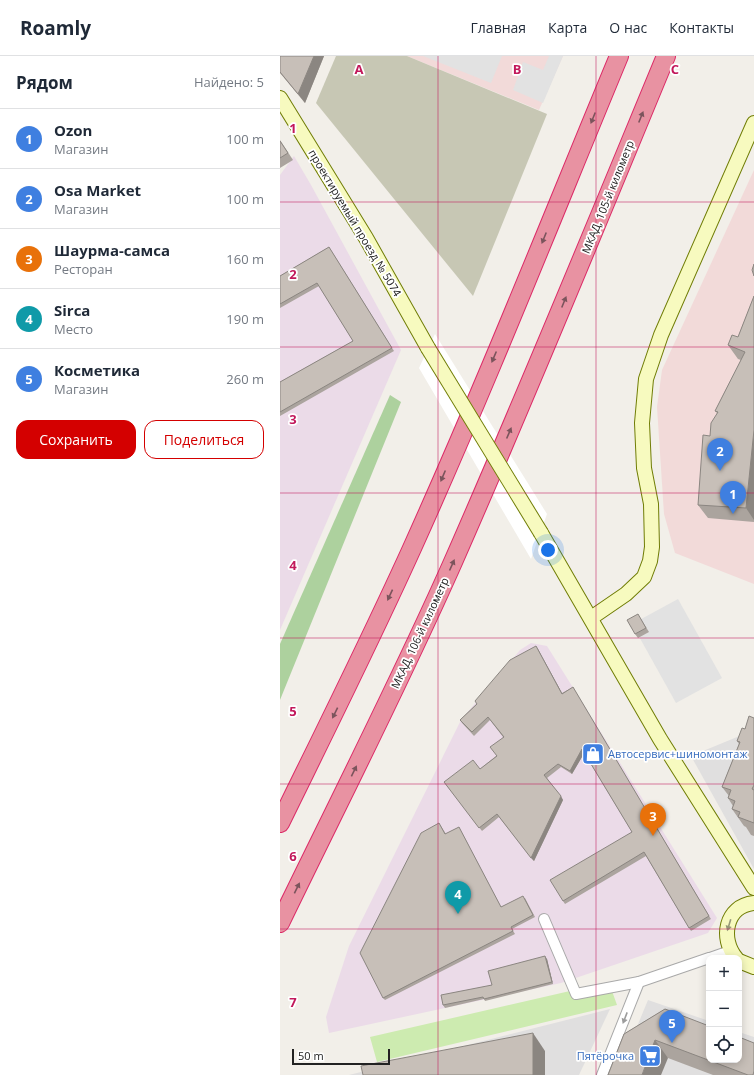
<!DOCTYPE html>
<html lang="ru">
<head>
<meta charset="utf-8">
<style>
	:root { --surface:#fff; --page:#f6f6f7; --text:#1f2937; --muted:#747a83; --line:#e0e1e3; --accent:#d40000 }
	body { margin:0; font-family:"Open Sans",sans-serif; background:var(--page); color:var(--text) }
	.controls { position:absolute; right:12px; bottom:12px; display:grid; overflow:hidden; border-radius:8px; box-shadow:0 2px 10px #0003 }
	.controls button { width:36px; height:36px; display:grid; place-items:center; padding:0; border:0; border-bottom:1px solid var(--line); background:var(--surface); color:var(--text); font:20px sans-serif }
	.scale { position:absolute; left:12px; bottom:10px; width:98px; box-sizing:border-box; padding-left:4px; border:2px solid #222; border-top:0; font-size:11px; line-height:14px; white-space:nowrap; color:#222; -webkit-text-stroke:3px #fff; paint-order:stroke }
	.you { position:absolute; left:268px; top:494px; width:14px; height:14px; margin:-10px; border:3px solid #fff; border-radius:50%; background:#1a73e8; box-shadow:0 0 0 6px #1a73e833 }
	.badge { display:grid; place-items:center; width:26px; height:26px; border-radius:50%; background:var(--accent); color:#fff; font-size:13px; font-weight:700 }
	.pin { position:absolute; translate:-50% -33px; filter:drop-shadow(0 1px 2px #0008) }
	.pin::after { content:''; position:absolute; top:21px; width:14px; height:12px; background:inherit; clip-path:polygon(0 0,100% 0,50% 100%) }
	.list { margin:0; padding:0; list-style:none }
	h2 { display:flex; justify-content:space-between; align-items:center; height:52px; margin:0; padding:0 16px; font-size:17px }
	h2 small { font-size:13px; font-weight:400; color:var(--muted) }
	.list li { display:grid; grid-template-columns:26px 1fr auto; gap:12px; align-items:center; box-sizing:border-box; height:60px; padding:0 16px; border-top:1px solid var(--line) }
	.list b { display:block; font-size:15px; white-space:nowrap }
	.list p { margin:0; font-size:13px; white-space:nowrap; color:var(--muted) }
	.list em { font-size:13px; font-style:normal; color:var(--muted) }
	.actions { display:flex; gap:8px; padding:12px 16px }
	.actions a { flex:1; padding:9px 0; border:1px solid var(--accent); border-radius:12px; text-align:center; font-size:14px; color:var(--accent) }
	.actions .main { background:var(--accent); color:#fff }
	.icon { flex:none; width:22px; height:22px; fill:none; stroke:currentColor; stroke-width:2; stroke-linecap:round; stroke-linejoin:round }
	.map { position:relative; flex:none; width:474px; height:1019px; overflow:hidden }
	header { display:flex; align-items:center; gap:24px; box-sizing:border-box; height:56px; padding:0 20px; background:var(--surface); border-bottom:1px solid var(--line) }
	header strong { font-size:19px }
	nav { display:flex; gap:22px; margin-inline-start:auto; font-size:14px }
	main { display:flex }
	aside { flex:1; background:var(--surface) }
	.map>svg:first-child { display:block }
	.residential { fill:#e0dfdf }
	.commercial { fill:#f2dad9 }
	.industrial { fill:#ebdbe8 }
	.construction { fill:#c7c7b4 }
	.grass { fill:#cdebb0 }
	.forest { fill:#add19e }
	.parking { fill:#e2e2e2 }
	.pier { fill:#fff }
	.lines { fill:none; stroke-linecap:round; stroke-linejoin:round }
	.street-casing { stroke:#a9a9a9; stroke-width:12 }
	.secondary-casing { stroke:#707d05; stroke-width:16 }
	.highway-casing { stroke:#dc2a67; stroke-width:20 }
	.street { stroke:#fff; stroke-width:10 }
	.secondary { stroke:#f7fabf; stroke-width:14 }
	.highway { stroke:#e892a2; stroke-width:18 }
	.secondary-bridge-casing { stroke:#707d05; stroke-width:16; stroke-linecap:butt }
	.secondary-bridge { stroke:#f7fabf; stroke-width:14 }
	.wall { fill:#aba49e }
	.shaded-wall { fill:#8b8681 }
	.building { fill:#c7bfb8; stroke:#8b8681 }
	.oneway { fill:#7b545c }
	.oneway2 { fill:#979978 }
	.oneway3 { fill:#9c9c9c }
	.grid { fill:none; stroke:#c2185b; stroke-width:1; stroke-opacity:0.55 }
	.labels { text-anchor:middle; stroke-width:3.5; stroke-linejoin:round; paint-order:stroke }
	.street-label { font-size:11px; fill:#222; stroke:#fff }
	.shop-label { font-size:11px; fill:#366cbe; stroke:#fff; text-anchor:start }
	.grid-label { font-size:13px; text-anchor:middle; font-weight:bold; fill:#c2185b; stroke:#fff; stroke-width:3.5; stroke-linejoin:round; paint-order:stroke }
</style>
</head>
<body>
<header>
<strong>Roamly</strong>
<nav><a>Главная</a><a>Карта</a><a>О нас</a><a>Контакты</a></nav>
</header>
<main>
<aside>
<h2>Рядом<small>Найдено: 5</small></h2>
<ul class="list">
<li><span class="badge" style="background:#3f7fe0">1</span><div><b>Ozon</b><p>Магазин</p></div><em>100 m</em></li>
<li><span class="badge" style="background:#3f7fe0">2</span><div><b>Osa Market</b><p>Магазин</p></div><em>100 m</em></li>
<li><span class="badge" style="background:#e8710a">3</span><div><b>Шаурма-самса</b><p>Ресторан</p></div><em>160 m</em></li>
<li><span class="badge" style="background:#0f9aa8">4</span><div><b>Sirca</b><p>Место</p></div><em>190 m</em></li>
<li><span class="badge" style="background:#3f7fe0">5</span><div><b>Косметика</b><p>Магазин</p></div><em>260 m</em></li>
</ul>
<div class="actions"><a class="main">Сохранить</a><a>Поделиться</a></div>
</aside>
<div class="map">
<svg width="474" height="1019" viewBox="0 0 474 1019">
	<rect width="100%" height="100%" fill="#f2efe9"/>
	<g class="residential">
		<path d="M474 674V813L411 700Z"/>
		<path d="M368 944 429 965V1004H459V976L474 981V1019H337Z"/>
		<path d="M330 953 299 1019H69Z"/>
	</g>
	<g class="commercial">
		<path d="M127 0H283L259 54Z"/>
		<path d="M474 114V528L395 497 384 458 377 351 382 314Z"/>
	</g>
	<g class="industrial">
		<path d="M14 100 31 129 121 294 0 574V119Z"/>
		<path d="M251 587 267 590 437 862 428 877 281 927 49 977 46 961 69 890 181 664 240 594Z"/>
	</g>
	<path class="construction" d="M56 0H127L267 58 193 240 36 47Z"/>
	<path class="grass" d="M290 935 293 943 332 935 337 949 97 1006 90 981Z"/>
	<path class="forest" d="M110 339 121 346 0 644V588Z"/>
	<g class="parking">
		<path d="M143 0H222L211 27Z"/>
		<path d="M269 0H283L263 47 233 34 243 6 263 14Z"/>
		<path d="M398 543 442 622 396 647 352 568Z"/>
	</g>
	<path class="pier" d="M155 278 267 458 251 503 139 312Z"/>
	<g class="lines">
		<g class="street-casing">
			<g id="street">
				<path d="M264 863 296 938 359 926 429 902"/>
				<path d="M430 902 450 895"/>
				<path d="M322 1019 359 926"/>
			</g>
		</g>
		<g class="secondary-casing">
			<g id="secondary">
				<path d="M0 42 86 182 148 292"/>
				<path d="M261 477 380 683 474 832"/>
				<path d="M311 562 346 538 364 521 370 505 372 491 371 448 364 412 362 367 366 323 381 279 474 67"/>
				<path d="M456 902C440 883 445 850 474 847"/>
				<path d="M459 905 474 911"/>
			</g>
		</g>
		<g class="highway-casing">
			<g id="highway">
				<path d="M0 767C45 675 91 583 133 490 206 328 271 164 339 0"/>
				<path d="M0 867C58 747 119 628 173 506 247 338 316 169 386 0"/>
			</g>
		</g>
		<use href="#street" class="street"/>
		<use href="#secondary" class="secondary"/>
		<use href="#highway" class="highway"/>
		<g class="secondary-bridge-casing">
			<path id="secondary-bridge" d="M148 292 261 477"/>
		</g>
		<use href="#secondary-bridge" class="secondary-bridge"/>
	</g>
	<g class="wall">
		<path d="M0 0H44L25 47 0 17Z"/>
		<path d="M0 84 13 104 0 112Z"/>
		<path d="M49 191 114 295 0 360V326L73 285 39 230 0 252V220Z"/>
		<path d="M474 240V466L428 462 418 449 430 380 437 357 435 355 461 304 458 303 448 289 458 281Z"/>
		<path d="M361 563 369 576 358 582 355 578Z"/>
		<path d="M256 590 282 637 293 631 295 635 431 863 411 875 366 800 285 848 283 845 352 776 304 697 292 718 281 711 267 722 283 744 254 805 219 761 202 775 164 726 200 713 216 700 223 681 210 664 194 680 182 667 180 664Z"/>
		<path d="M474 662V780L471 779 466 771 464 770 452 753 453 750 448 742 449 740 442 731 459 688 457 685 465 673Z"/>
		<path d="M159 767 166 778 179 771 221 851 245 842 255 861 232 873 235 878 105 944 103 942Z"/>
		<path d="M267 903 273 928 205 945 204 943 165 952 163 949 212 929Z"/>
		<path d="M385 953 474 1019H433L388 1002 344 978Z"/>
	</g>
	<g class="shaded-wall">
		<path d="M34 0H44L25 47 18 38Z"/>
		<path d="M474 374V464L466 452Z"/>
		<path d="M256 590 258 593 284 641 282 638Z"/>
		<path d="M302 693 305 696 292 718 290 715Z"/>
		<path d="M281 740 283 744 254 805 251 802Z"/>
		<path d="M265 900 267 903 273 928 272 926Z"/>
		<path d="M253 977 265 995V1019H253Z"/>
		<path d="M375 984 388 1002 381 1019H362Z"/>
	</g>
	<g class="building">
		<path d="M0 0H34L18 38 0 16Z"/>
		<path d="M0 85 8 97 0 102Z"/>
		<path d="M49 191 112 292 0 356V326L73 285 37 227 0 248V220Z"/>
		<path d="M474 208V220L472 214Z"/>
		<path d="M474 240V374L466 452 418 449 423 379 430 380 431 367 438 356 435 355 465 296 448 289 452 279 458 281Z"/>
		<path d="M358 558 366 572 355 578 347 564Z"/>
		<path d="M256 590 282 638 293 631 429 860 409 872 364 796 283 845 270 824 352 776 302 693 290 715 278 708 264 719 281 740 251 802 217 758 199 772 164 726 193 704 200 713 217 700 210 691 224 681 208 661 192 676 180 664 197 648 195 645 230 604Z"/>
		<path d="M469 660 474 662V729L472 733 474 734V767L458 761 460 756 452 753 455 745 448 742 451 734 442 731 460 686 457 685 462 672 465 673Z"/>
		<path d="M159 767 165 778 179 771 221 851 243 840 253 859 231 871 233 875 103 942 80 897 141 777Z"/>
		<path d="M265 900 272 926 204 943 203 941 163 949 161 939 212 929 208 915Z"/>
		<path d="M385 953 429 970V1004H459V981L474 987V1015L473 1019H468L375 984 362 1019H328L344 978Z"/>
		<path d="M253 977V1019H83L81 1010Z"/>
	</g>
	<defs><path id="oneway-solid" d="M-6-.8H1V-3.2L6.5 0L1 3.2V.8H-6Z"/></defs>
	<g class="oneway">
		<use href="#oneway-solid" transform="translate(361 61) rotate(-68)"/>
		<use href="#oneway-solid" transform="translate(313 62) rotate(112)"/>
		<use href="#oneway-solid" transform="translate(264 182) rotate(112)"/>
		<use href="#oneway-solid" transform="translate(284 246) rotate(-68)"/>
		<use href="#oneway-solid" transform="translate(214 301) rotate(113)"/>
		<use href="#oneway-solid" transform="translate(229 377) rotate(-67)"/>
		<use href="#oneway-solid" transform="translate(163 420) rotate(113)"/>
		<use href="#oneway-solid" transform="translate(172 509) rotate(-66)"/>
		<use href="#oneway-solid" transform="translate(110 539) rotate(115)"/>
		<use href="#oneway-solid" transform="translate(55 657) rotate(116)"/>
		<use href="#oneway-solid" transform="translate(74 715) rotate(-64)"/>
		<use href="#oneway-solid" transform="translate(17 832) rotate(-64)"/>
	</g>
	<use class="oneway2" href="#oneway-solid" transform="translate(449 869) rotate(107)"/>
	<use class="oneway3" href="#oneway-solid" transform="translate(345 962) rotate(111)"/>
	<path class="grid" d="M158 0V1019M316 0V1019M0 146H474M0 291H474M0 437H474M0 582H474M0 728H474M0 873H474"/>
	<defs>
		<g id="shop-square" transform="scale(1.15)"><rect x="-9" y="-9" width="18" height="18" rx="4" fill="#3f7fe0" stroke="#fff"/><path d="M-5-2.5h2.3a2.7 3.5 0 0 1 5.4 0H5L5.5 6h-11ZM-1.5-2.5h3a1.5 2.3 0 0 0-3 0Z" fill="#fff"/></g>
		<g id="supermarket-square" transform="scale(1.15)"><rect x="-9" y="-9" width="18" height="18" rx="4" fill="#3f7fe0" stroke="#fff"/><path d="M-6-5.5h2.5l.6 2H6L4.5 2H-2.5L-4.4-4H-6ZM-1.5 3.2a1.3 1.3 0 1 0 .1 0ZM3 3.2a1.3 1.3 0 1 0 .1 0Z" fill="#fff"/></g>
	</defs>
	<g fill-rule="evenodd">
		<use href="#shop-square" x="313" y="698"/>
		<use href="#supermarket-square" x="370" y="1000"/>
	</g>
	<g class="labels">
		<g class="street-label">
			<text transform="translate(328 141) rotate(-68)" y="4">МКАД, 105-й километр</text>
			<text transform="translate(75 167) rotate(59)" y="4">проектируемый проезд № 5074</text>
			<text transform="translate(140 577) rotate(-65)" y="4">МКАД, 106-й километр</text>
		</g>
		<g class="shop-label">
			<text x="328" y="702">Автосервис+шиномонтаж</text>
			<text x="354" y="1004" text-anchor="end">Пятёрочка</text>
		</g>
	</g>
	<g class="grid-label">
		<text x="79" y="18">A</text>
		<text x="237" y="18">B</text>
		<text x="395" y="18">C</text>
		<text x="13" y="77">1</text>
		<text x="13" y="223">2</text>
		<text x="13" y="368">3</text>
		<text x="13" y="514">4</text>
		<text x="13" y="660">5</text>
		<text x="13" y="805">6</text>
		<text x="13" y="951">7</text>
	</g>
</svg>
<div class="controls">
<button>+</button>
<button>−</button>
<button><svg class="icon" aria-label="locate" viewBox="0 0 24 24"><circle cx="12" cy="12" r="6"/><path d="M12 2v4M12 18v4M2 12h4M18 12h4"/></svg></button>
</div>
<div class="scale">50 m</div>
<div class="you"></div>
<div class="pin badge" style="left:453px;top:458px;background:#3f7fe0">1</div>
<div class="pin badge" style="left:440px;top:415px;background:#3f7fe0">2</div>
<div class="pin badge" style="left:373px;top:780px;background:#e8710a">3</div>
<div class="pin badge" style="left:178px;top:858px;background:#0f9aa8">4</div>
<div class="pin badge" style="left:392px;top:987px;background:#3f7fe0">5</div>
</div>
</main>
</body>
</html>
